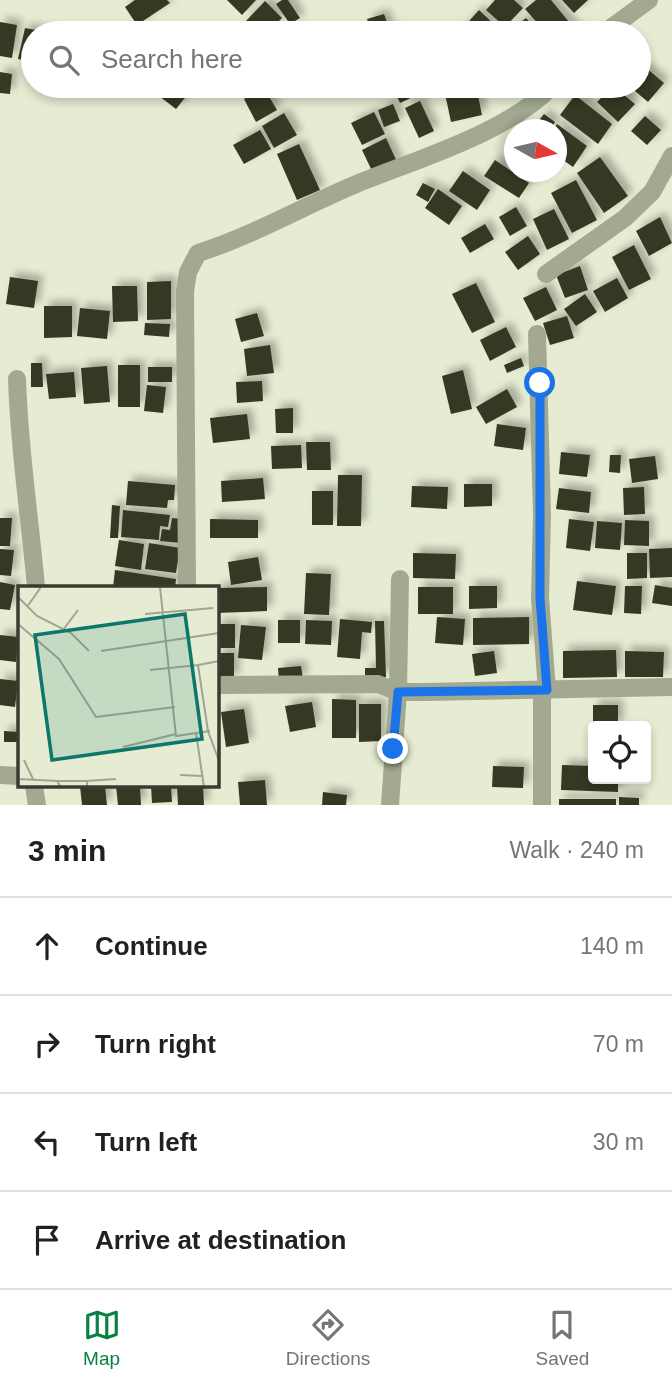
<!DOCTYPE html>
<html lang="en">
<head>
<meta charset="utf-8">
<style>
	:root { --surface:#fff; --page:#f2f2f2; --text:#202124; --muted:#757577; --line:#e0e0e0; --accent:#0b8043 }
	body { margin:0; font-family:Arial,sans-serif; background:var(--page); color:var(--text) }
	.controls { position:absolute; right:21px; bottom:21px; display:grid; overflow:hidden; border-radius:7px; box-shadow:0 4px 10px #0003 }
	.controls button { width:63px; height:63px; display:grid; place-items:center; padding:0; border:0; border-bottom:2px solid var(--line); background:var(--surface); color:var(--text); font:35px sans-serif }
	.compass { position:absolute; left:504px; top:119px; width:63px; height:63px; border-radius:50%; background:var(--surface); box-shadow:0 4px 10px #0003; rotate:98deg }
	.stop { position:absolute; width:21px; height:21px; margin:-16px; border:5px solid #1a73e8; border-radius:50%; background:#fff }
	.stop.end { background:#1a73e8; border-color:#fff; box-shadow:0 2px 7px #0008 }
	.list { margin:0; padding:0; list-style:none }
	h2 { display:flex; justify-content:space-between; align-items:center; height:91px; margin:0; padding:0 28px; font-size:30px }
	h2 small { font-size:23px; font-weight:400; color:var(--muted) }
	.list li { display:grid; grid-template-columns:46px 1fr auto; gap:21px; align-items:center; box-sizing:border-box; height:98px; padding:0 28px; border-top:2px solid var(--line) }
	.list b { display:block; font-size:26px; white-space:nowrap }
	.list em { font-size:23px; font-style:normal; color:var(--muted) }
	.icon { flex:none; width:38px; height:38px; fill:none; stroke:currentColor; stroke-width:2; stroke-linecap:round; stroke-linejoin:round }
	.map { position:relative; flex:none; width:672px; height:805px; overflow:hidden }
	.search { position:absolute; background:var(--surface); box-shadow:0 4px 10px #0003; left:21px; right:21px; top:21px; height:77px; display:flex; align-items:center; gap:18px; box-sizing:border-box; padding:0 24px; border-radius:38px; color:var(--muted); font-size:26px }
	.sheet { height:483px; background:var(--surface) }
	nav { display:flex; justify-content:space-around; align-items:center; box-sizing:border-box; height:98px; border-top:2px solid var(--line); background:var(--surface); font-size:19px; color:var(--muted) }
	nav a { display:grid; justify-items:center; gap:4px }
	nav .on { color:var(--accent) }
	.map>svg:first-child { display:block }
	.building { fill:#343924; filter:url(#shadow) }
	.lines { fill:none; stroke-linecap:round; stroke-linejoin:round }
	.minor { stroke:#a2a990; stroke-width:18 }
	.route { stroke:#1a73e8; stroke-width:9 }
	.inset-road { fill:none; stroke:#a0a592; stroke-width:2 }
	.view { fill:#0f766e; fill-opacity:0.15; stroke:#0f766e; stroke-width:3.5 }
	.inset-edge { fill:none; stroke:#393b31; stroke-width:3.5 }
</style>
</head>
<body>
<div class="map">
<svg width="672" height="805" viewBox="0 0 672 805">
	<defs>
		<filter id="shadow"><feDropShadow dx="5.5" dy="-5.5" stdDeviation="3.5" flood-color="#0004"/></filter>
	</defs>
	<rect width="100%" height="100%" fill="#e5ecd2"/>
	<g class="building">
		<path d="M135 0H167L170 3 137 25 125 7Z"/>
		<path d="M227 0H256L242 15Z"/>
		<path d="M282 0H288L300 18 290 24 276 4Z"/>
		<path d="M495 0H514L523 8 505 27 486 10Z"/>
		<path d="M536 0H551L578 33H546L525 9Z"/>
		<path d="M562 0H588L574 13Z"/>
		<path d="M265 1 282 18 267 33H256L245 22Z"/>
		<path d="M479 10 501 31 498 33H467L462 29Z"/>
		<path d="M384 14 391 33H372L367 19Z"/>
		<path d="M526 18 539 33H511L510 31Z"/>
		<path d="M0 22 17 25 12 58 0 56Z"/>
		<path d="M25 28 47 32 33 33V62L18 59Z"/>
		<path d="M645 67 664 83 648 102 629 86H639V74Z"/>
		<path d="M0 72 12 74 10 94 0 93Z"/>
		<path d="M146 86H188L192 89 176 109Z"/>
		<path d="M312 86H340L316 95Z"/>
		<path d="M392 86H411L415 96 400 103Z"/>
		<path d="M457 86H476L482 115 451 122 444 89Z"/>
		<path d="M613 86 635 104 618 122 597 102Z"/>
		<path d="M264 88 277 110 256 122 244 99Z"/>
		<path d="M575 95 612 124 598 144 560 115Z"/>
		<path d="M420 101 434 131 419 138 405 108Z"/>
		<path d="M393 104 400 121 384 127 378 110Z"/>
		<path d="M374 112 385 134 362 145 351 123Z"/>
		<path d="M284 113 297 135 274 148 262 126Z"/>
		<path d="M544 114 555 122 550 130 536 124Z"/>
		<path d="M645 116 661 130 647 145 631 131Z"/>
		<path d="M557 124 587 146 573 167 556 155V130H553Z"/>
		<path d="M260 130 271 149 244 164 233 145Z"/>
		<path d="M386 138 398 164 374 175 362 150Z"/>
		<path d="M299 144 320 190 297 200 277 154Z"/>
		<path d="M600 157 628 196 604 213 577 173Z"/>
		<path d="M495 160 529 183 519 198 484 176Z"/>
		<path d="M463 171 490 190 477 210 449 191Z"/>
		<path d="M576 180 597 220 572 233 551 193Z"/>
		<path d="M423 183 435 189 428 202 416 195Z"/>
		<path d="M438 189 462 206 449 225 425 208Z"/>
		<path d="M516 207 527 226 510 236 499 217Z"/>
		<path d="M554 209 569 239 547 250 533 219Z"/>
		<path d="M660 217 672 243 649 256 636 231Z"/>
		<path d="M485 224 494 239 470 253 461 238Z"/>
		<path d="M528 236 540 254 518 270 505 252Z"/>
		<path d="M634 245 651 279 629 290 612 257Z"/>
		<path d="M580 266 588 290 565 298 556 275Z"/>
		<path d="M10 277 38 281 34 308 6 304Z"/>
		<path d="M617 278 628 298 605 312 593 291Z"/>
		<path d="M171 281V319L147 320V282Z"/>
		<path d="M476 283 495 322 472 333 452 294Z"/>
		<path d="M112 286H137L138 321 113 322Z"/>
		<path d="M546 287 557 310 535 321 523 298Z"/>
		<path d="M585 294 597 312 576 326 564 309Z"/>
		<path d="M44 306H72V337L44 338Z"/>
		<path d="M80 308 110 311 107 339 77 336Z"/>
		<path d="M257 313 264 336 241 342 235 319Z"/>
		<path d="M567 316 574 338 550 345 543 323Z"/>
		<path d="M145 323 170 324 169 337 144 335Z"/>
		<path d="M506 327 516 347 490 361 480 340Z"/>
		<path d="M270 345 274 373 247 376 244 349Z"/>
		<path d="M521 358 524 366 507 373 504 365Z"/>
		<path d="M31 363H42L43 387H31Z"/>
		<rect x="118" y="365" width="22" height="42"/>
		<path d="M107 366 110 402 84 404 81 368Z"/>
		<rect x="148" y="367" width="24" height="15"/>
		<path d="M463 370 472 409 451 414 442 376Z"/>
		<path d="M74 372 76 397 49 399 46 374Z"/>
		<path d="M262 381 263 401 237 403 236 382Z"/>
		<path d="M147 385 166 387 163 413 144 411Z"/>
		<path d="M507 389 517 407 486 424 476 407Z"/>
		<path d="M293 408V433H276L275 409Z"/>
		<path d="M247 414 250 439 213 443 210 418Z"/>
		<path d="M497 424 526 428 523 450 494 446Z"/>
		<path d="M306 442H330L331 470H307Z"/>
		<path d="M301 445 302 468 272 469 271 446Z"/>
		<path d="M561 452 590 455 587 477 559 474Z"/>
		<path d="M610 455H621L620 473 609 472Z"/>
		<path d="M655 456 658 479 632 483 629 459Z"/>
		<path d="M338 475H362L361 526H337Z"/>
		<path d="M263 478 265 499 222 502 221 481Z"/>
		<path d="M128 481 175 485 174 500H168L167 508 126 505Z"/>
		<path d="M464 484H492V506L464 507Z"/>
		<path d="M412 486 448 487 447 509 411 507Z"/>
		<path d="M644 487 645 514 624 515 623 488Z"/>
		<path d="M559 488 591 492 589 513 556 509Z"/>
		<rect x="312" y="491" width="21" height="34"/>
		<path d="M112 505 120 506 118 538H110Z"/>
		<path d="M123 510 170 515 168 527 160 526 159 540 121 537Z"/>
		<path d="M0 518H12L10 546H0Z"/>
		<path d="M172 518 183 519 181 543 160 541 162 529 170 530Z"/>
		<path d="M210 519 258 520V538H210Z"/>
		<path d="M569 519 594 522 590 551 566 548Z"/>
		<path d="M625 520 649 521V546L624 545Z"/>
		<path d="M597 521 622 523 620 550 595 548Z"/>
		<path d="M119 540 144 544 141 570 115 566Z"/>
		<path d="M149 543 180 548 176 573 145 569Z"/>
		<path d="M672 548V577L650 578 649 549Z"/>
		<path d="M0 549 14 550 11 576 0 575Z"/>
		<path d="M413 553 456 554 455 579 413 578Z"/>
		<path d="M627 553H647V578L627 579Z"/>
		<path d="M258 557 262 580 231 585 228 562Z"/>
		<path d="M115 570 176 579 175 588H113Z"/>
		<path d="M306 573 331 574 329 615 304 614Z"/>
		<path d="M577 581 616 586 612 615 573 610Z"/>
		<path d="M0 582 15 585 10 610 0 609Z"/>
		<path d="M655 585 672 588V606L652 603Z"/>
		<path d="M469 586H497V608L469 609Z"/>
		<path d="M625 586H642L641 614 624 613Z"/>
		<path d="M267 587V611L217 613V588Z"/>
		<rect x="418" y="587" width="35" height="27"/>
		<path d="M437 617 465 619 463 645 435 643Z"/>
		<path d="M529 617V644L473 645V618Z"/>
		<path d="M340 619 372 622 371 633 362 632 360 659 337 657Z"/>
		<rect x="278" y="620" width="22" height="23"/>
		<path d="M306 620 332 621 331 645 305 644Z"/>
		<path d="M375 621H384L386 677H365V668H376Z"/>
		<rect x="217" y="624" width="18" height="24"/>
		<path d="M241 625 266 627 262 660 238 658Z"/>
		<path d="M0 635 18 637 16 662 0 660Z"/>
		<path d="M616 650 617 677 563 678V651Z"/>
		<path d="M494 651 497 673 475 676 472 654Z"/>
		<path d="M625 651 664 652 663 677H625Z"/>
		<rect x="217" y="653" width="17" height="26"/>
		<path d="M301 666 303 679 279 681 278 668Z"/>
		<path d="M0 679 18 681 15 707 0 705Z"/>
		<path d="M332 699 356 700V738H332Z"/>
		<path d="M312 702 316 727 290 732 285 706Z"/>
		<path d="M359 704H381V741L359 742Z"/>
		<rect x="593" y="705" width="25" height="21"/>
		<path d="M244 709 249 743 226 747 221 712Z"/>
		<path d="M4 731 19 732V742H4Z"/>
		<path d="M562 765 593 766V779H618V792L561 790Z"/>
		<path d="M493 766 524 767 523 788 492 787Z"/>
		<path d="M265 780 267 805H240L238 782Z"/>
		<path d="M80 786H105L107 805H82Z"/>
		<path d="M116 786H140L141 805H118Z"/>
		<path d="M151 786H171L172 802 152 803Z"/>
		<path d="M177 786H203L204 805H178Z"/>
		<path d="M323 792 347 795 346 805H322Z"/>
		<path d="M619 797 639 798V805H619Z"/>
		<rect x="559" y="799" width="57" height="6"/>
	</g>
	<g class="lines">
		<g class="minor">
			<path d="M604 33 649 0"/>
			<path d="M546 274 625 218 652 192 672 156"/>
			<path d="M537 334 542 514 540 598 547 690 542 696V805"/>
			<path d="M17 379C19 449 30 518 36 588"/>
			<path d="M187 588 185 292 188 272 198 253C252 236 302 207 354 185 414 160 508 133 552 86"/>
			<path d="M217 685 378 684 398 692H426L672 687"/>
			<path d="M0 775 19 776"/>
			<path d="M34 786 37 805"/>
			<path d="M390 805 398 692 400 579"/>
		</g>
	</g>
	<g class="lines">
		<path class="route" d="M393 749 398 692 547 690 540 598V383"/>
	</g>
	<g transform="translate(18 586)">
		<rect width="201" height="201" fill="#e5ecd2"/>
		<path class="inset-road" d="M142 1 158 150 192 145M0 11 19 30 53 47 71 65M9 21 23 1M127 28 195 22M0 38 41 73 78 131 157 121M45 44 60 24M83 65 201 47M180 79 201 75M132 84 180 79 190 145 201 175M178 147 186 201M105 161 158 148M6 174 15 193M162 189 184 190M0 193 39 195 43 201M39 195H69M69 201V195L98 193"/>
		<path class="view" d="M167 28 184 153 34 174 17 49Z"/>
		<rect width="201" height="201" class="inset-edge"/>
	</g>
</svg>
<div class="controls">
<button><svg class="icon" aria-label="locate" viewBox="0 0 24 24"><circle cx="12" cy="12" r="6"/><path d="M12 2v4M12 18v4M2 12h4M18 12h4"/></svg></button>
</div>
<svg class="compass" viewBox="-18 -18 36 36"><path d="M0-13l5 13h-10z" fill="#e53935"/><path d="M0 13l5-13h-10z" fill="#757577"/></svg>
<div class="stop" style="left:540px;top:383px"></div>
<div class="stop end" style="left:393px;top:749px"></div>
<div class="search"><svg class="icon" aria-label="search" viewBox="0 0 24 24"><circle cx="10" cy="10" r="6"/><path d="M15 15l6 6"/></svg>Search here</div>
</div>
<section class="sheet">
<h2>3 min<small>Walk · 240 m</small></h2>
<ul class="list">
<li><svg class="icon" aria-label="ahead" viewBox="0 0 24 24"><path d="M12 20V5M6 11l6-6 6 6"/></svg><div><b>Continue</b></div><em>140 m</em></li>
<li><svg class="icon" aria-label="right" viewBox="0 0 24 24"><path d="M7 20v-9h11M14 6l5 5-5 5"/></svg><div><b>Turn right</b></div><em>70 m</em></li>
<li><svg class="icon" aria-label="left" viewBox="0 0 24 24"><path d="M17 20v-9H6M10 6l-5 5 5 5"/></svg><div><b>Turn left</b></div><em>30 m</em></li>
<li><svg class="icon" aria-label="arrive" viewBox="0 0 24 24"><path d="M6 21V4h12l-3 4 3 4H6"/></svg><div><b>Arrive at destination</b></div></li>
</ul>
</section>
<nav>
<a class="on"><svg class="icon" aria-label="map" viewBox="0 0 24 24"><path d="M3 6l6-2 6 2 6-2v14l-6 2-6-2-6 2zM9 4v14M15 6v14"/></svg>Map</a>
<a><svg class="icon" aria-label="directions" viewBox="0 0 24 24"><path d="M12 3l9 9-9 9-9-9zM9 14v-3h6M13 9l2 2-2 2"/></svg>Directions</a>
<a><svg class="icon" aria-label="saved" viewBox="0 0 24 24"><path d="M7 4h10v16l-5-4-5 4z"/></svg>Saved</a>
</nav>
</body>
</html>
